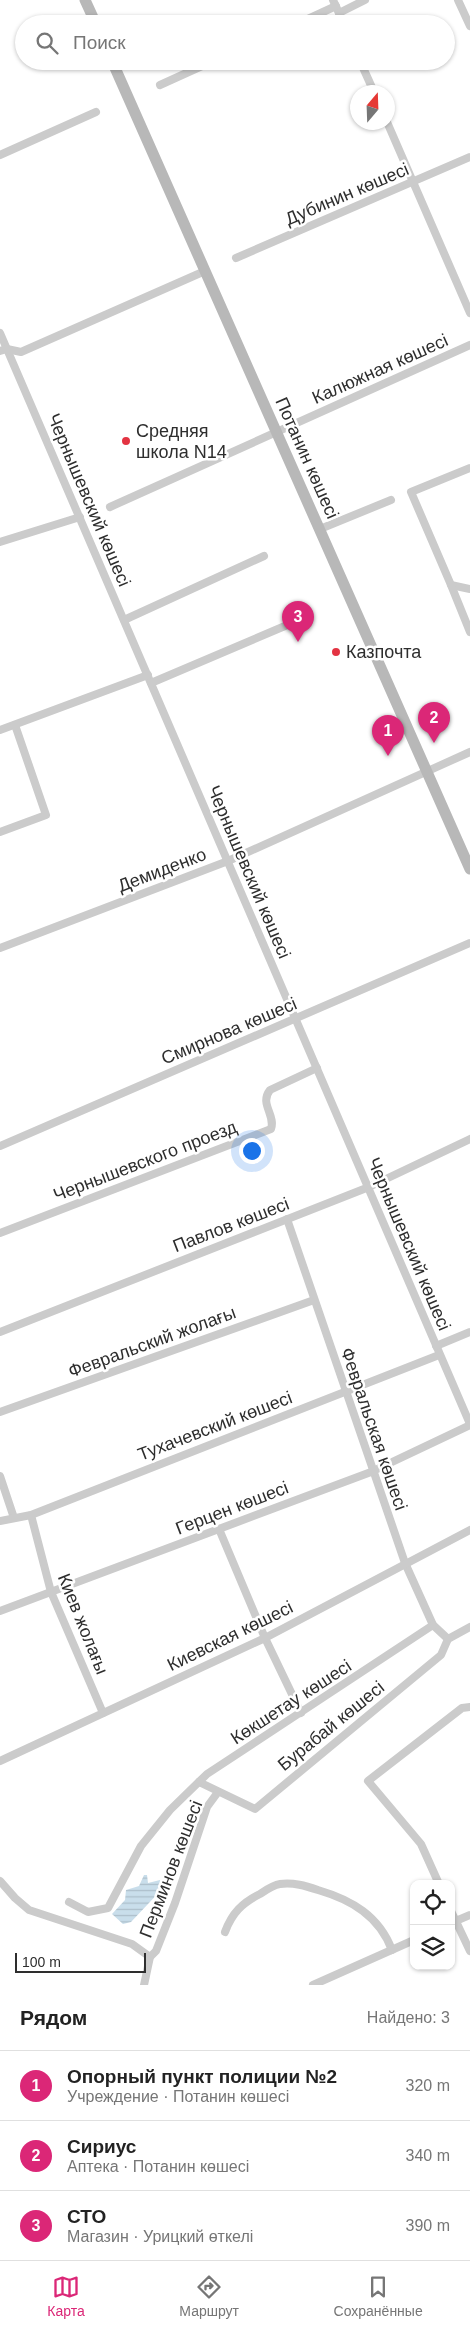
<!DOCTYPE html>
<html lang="ru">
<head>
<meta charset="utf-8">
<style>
	:root { --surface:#fff; --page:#f6f6f6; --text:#222; --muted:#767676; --line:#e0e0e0; --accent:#db2777 }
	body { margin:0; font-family:Helvetica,sans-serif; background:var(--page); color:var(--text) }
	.controls { position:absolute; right:15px; bottom:15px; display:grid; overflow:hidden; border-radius:10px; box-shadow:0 1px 4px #0004 }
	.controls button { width:45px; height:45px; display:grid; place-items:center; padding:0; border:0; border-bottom:1px solid var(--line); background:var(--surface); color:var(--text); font:25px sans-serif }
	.compass { position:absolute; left:350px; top:85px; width:45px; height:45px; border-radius:50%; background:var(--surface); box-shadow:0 1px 4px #0004; rotate:19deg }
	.scale { position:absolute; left:15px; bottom:12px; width:131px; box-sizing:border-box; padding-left:5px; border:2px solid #2e2e2e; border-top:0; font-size:14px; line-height:18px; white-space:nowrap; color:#2e2e2e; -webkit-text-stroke:4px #fff; paint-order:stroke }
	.you { position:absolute; left:251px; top:1150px; width:18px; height:18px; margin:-12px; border:4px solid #fff; border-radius:50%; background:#1a73e8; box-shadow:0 0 0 8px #1a73e833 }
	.badge { display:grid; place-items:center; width:32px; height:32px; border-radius:50%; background:var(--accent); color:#fff; font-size:16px; font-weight:700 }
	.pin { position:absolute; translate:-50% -41px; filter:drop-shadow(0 1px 2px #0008) }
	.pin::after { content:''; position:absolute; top:26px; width:18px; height:15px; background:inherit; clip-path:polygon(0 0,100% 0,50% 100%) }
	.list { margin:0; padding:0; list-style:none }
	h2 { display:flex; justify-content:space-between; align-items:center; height:65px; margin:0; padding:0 20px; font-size:21px }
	h2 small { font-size:16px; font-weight:400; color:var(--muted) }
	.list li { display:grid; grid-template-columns:32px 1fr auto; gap:15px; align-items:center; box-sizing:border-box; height:70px; padding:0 20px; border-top:1px solid var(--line) }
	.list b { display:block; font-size:19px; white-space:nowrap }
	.list p { margin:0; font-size:16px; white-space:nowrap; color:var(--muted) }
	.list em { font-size:16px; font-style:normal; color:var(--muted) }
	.icon { flex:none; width:28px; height:28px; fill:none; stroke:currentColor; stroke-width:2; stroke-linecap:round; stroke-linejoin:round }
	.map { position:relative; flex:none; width:470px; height:1985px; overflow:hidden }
	.search { position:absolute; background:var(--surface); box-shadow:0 1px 4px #0004; left:15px; right:15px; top:15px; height:55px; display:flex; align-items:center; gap:12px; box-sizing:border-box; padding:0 18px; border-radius:28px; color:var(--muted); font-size:19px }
	.sheet { height:275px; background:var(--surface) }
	nav { display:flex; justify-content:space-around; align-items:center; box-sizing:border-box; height:70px; border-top:1px solid var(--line); background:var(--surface); font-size:14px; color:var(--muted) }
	nav a { display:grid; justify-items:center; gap:2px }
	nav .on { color:var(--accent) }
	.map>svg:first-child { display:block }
	.water { fill:url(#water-rules) }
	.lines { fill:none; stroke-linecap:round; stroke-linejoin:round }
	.minor { stroke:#cbcbcb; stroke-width:8 }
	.secondary { stroke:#b8b8b8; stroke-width:11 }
	.poi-dot { fill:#e33342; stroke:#fff; stroke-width:2 }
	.labels { text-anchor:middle; stroke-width:5; stroke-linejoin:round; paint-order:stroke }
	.street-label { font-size:18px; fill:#2e2e2e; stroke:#fff }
	.poi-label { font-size:18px; fill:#2e2e2e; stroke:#fff; text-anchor:start }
</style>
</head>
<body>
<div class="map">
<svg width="470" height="1985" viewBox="0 0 470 1985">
	<defs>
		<pattern id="water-rules" width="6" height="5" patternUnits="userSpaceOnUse" patternTransform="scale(1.25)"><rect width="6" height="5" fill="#c9deeb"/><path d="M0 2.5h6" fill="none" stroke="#adbfca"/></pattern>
	</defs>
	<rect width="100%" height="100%" fill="#fff"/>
	<path class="water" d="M144 1875H147L148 1883 160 1880 165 1886 131 1922 123 1924 112 1914 125 1900 126 1890 139 1886Z"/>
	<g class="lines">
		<g class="minor">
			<path d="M333 0 344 24"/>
			<path d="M458 0 470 26"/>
			<path d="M339 13 365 0"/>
			<path d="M297 24 336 6"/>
			<path d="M360 61 374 92"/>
			<path d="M160 85 213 61"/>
			<path d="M387 122 470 313"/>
			<path d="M0 155 96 112"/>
			<path d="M236 258 470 157"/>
			<path d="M0 333 470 1424"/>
			<path d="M0 351 7 349 21 352 205 271"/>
			<path d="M470 468 411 492 451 585 470 589"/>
			<path d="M110 507 470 345"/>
			<path d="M320 529 391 500"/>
			<path d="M0 542 80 517"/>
			<path d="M451 585 470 632"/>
			<path d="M124 620 264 556"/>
			<path d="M151 683 292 623"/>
			<path d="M0 730 148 675"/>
			<path d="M0 832 46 815 15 725"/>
			<path d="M0 948 228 861 470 752"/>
			<path d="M0 1146 470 943"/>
			<path d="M287 1219 405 1563 433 1625 448 1639"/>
			<path d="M0 1233 271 1129C276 1115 259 1104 270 1090L317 1068"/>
			<path d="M0 1332 369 1187 470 1139"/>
			<path d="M436 1346 470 1332"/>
			<path d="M0 1412 314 1300"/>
			<path d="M0 1476 14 1518"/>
			<path d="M31 1515 51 1592 103 1713"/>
			<path d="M0 1521 31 1515 439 1355"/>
			<path d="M219 1529 265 1638 301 1713"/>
			<path d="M0 1611 371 1472 470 1425"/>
			<path d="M0 1761 265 1638 470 1530"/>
			<path d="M199 1782 255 1809 441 1655 448 1639 470 1627"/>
			<path d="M0 1881 15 1898 29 1910 132 1944 150 1957"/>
			<path d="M439 1884 421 1844 368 1781 462 1708 470 1707"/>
			<path d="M69 1902 88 1912 108 1908 141 1846 170 1810 207 1774 433 1625"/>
			<path d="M451 1911 470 1951"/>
			<path d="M451 1923 470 1915"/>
			<path d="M225 1932C232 1913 242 1903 260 1894 266 1890 273 1885 280 1884 293 1882 306 1886 318 1890 352 1900 379 1916 392 1950"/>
			<path d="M144 1985 150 1957 156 1951 175 1903 207 1807 218 1792"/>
			<path d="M313 1985 414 1940"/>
		</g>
		<g class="secondary">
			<path d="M85 0 96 24"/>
			<path d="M112 61 470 869"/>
		</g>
	</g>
	<g class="poi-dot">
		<circle cx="126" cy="441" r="5"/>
		<circle cx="336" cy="652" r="5"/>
	</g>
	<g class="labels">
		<g class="street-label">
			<text transform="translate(347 194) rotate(-23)" y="6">Дубинин көшесі</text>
			<text transform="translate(380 369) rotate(-24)" y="6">Калюжная көшесі</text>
			<text transform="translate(307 458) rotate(66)" y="6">Потанин көшесі</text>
			<text transform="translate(89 500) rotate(67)" y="6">Чернышевский көшесі</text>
			<text transform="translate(162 870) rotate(-21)" y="6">Демиденко</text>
			<text transform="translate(249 872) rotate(67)" y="6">Чернышевский көшесі</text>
			<text transform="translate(229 1031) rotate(-23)" y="6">Смирнова көшесі</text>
			<text transform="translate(145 1161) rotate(-21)" y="6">Чернышевского проезд</text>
			<text transform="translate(231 1225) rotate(-21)" y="6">Павлов көшесі</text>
			<text transform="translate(409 1244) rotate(67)" y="6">Чернышевский көшесі</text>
			<text transform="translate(152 1342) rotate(-20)" y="6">Февральский жолағы</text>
			<text transform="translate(215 1426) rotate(-21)" y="6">Тухачевский көшесі</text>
			<text transform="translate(374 1429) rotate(71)" y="6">Февральская көшесі</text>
			<text transform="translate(232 1508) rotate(-21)" y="6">Герцен көшесі</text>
			<text transform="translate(83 1624) rotate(68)" y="6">Киев жолағы</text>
			<text transform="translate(230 1636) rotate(-26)" y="6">Киевская көшесі</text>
			<text transform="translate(291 1702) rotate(-33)" y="6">Көкшетау көшесі</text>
			<text transform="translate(331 1726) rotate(-39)" y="6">Бурабай көшесі</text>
			<text transform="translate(171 1869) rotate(-69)" y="6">Перминов көшесі</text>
		</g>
		<g class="poi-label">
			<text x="136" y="437">Средняя<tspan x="136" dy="21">школа N14</tspan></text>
			<text x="346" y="658">Казпочта</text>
		</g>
	</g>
</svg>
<div class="controls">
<button><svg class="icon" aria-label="locate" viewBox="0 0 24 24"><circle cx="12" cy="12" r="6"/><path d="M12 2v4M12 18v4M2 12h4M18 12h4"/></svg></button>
<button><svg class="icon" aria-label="layers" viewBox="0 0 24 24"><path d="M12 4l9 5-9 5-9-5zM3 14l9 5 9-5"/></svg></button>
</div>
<svg class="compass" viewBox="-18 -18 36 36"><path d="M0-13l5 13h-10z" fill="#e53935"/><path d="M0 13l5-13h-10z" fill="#767676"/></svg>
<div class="scale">100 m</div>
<div class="you"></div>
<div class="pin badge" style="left:388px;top:756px">1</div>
<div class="pin badge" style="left:434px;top:743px">2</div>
<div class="pin badge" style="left:298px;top:642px">3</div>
<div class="search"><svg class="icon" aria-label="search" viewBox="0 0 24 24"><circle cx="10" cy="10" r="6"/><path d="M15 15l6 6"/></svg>Поиск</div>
</div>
<section class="sheet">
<h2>Рядом<small>Найдено: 3</small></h2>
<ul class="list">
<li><span class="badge">1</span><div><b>Опорный пункт полиции №2</b><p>Учреждение · Потанин көшесі</p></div><em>320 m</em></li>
<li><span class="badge">2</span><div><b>Сириус</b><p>Аптека · Потанин көшесі</p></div><em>340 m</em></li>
<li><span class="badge">3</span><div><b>СТО</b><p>Магазин · Урицкий өткелі</p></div><em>390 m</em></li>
</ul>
</section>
<nav>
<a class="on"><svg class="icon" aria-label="map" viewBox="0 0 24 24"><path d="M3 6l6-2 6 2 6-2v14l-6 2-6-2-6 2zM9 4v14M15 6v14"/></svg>Карта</a>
<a><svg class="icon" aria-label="directions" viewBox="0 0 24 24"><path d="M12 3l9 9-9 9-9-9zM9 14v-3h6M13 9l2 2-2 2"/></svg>Маршрут</a>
<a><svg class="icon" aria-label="saved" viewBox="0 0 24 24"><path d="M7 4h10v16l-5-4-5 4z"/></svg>Сохранённые</a>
</nav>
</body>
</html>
